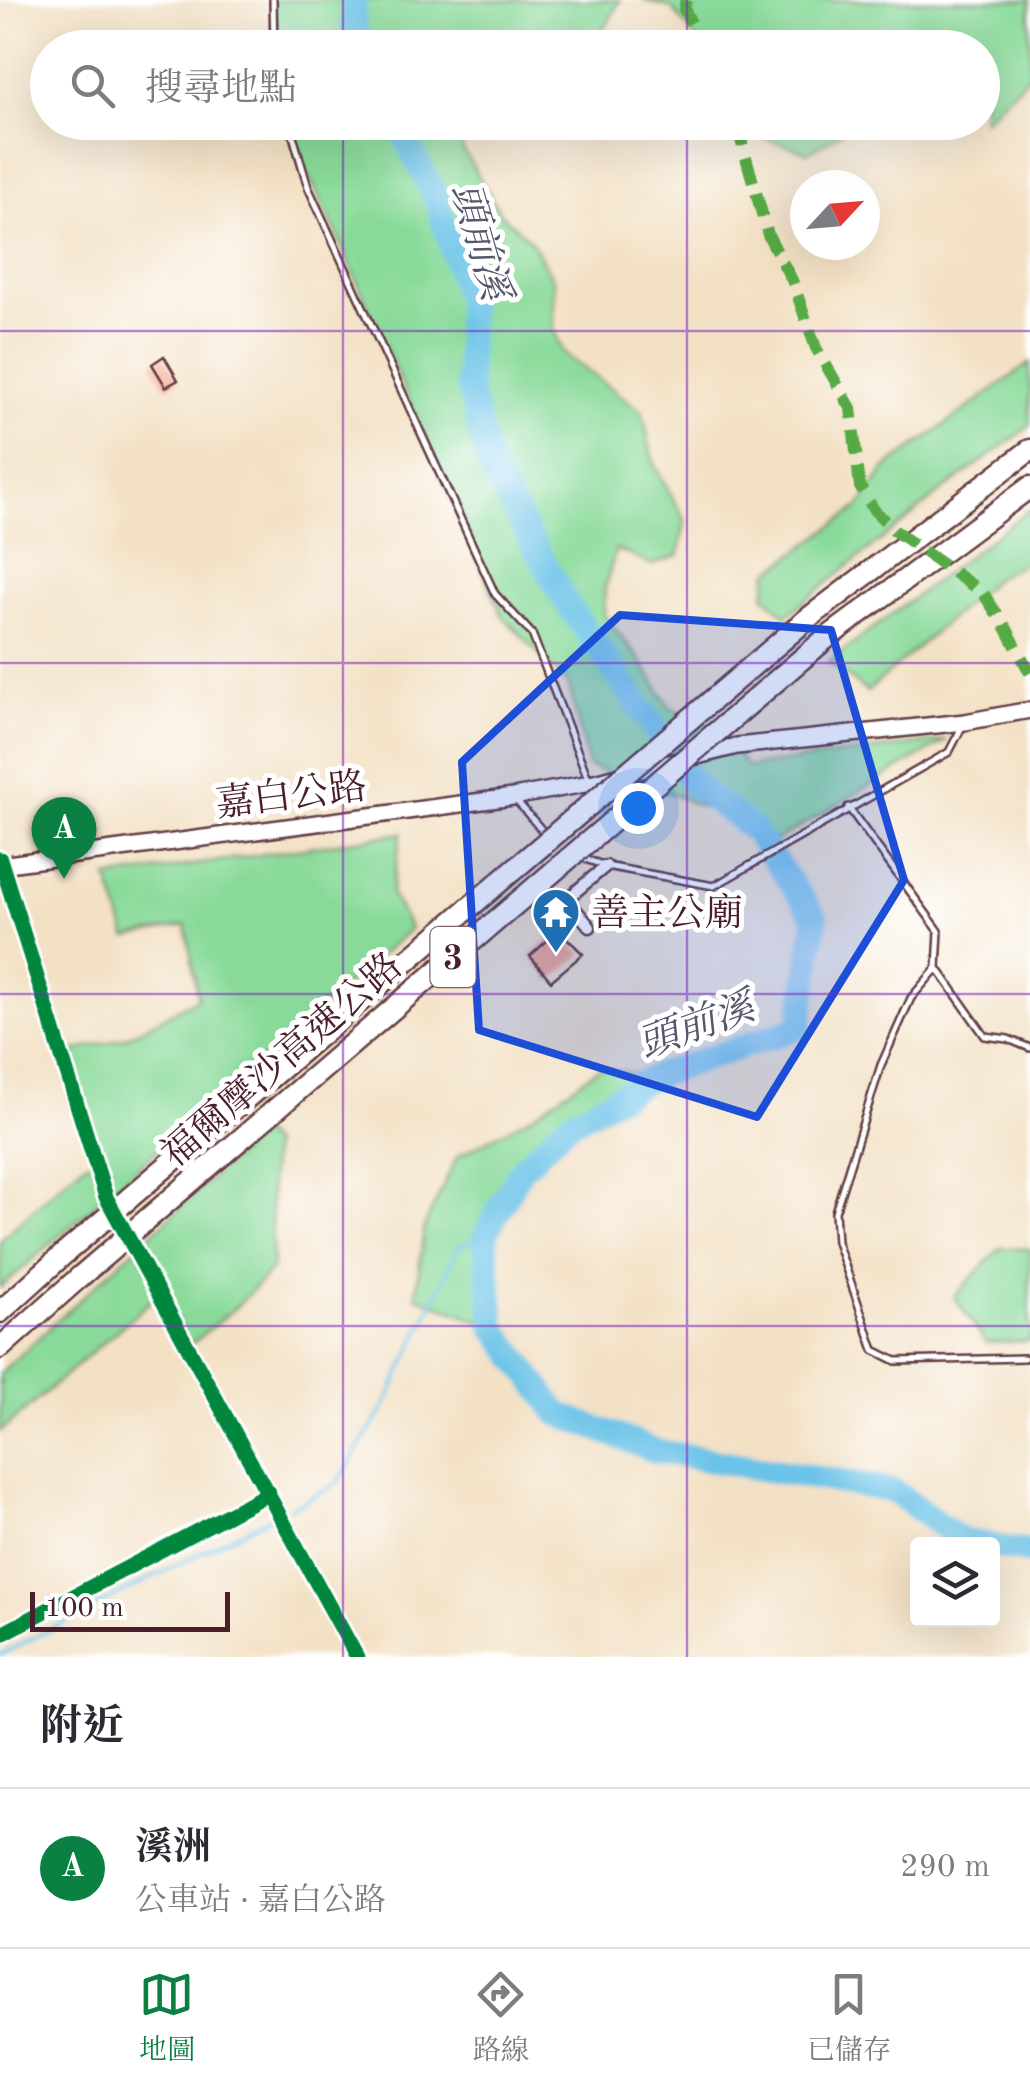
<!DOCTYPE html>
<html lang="zh-TW">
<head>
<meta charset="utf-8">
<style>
	:root { --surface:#fff; --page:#f2f2f3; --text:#2b2b33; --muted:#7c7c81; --line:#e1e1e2; --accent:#0b8043 }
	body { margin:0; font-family:"Old Standard TT","Noto Serif TC",serif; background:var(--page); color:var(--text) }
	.controls { position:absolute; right:30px; bottom:30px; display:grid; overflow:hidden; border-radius:10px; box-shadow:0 10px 40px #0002 }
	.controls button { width:90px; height:90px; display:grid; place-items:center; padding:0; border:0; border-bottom:2px solid var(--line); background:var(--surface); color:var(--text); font:50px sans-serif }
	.compass { position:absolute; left:790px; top:170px; width:90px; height:90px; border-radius:50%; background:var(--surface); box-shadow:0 10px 40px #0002; rotate:64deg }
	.scale { position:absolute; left:30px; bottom:25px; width:200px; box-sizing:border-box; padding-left:10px; border:5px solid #4a1f2b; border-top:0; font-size:28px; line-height:35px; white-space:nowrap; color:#4a1f2b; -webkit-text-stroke:8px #fff; paint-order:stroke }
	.you { position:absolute; left:638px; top:808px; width:35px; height:35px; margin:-25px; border:8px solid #fff; border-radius:50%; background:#1a73e8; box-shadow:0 0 0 15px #1a73e833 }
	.badge { display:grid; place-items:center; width:65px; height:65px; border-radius:50%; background:var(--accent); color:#fff; font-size:32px; font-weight:700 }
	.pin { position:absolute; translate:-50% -82px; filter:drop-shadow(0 2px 5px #0008) }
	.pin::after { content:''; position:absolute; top:52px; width:35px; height:30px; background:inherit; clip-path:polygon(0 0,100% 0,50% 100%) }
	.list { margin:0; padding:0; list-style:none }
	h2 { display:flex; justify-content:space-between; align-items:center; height:130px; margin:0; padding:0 40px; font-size:42px }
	h2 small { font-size:32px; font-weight:400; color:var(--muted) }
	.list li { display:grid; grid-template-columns:65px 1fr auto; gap:30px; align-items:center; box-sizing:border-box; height:160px; padding:0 40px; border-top:2px solid var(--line) }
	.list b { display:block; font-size:38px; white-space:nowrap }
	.list p { margin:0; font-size:32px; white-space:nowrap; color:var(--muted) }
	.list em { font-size:32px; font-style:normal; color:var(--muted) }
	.icon { flex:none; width:55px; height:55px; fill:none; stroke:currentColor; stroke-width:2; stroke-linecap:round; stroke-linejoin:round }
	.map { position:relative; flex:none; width:1030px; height:1657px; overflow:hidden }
	.search { position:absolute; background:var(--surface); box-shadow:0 10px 40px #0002; left:30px; right:30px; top:30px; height:110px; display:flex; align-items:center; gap:25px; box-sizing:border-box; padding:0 35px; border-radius:55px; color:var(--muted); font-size:38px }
	.sheet { height:290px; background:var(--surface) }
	nav { display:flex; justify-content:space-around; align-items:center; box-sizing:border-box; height:140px; border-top:2px solid var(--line); background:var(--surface); font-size:28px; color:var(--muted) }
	nav a { display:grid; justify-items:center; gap:5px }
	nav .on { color:var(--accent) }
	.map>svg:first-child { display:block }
	.green { fill:#89da9a; stroke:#6a7c62; stroke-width:2.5 }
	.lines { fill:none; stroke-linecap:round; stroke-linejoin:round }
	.stream { stroke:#6ac3e8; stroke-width:4 }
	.river { stroke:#6ac3e8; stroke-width:25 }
	.building { fill:#f49f85 }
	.lane-casing { stroke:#633c42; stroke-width:10 }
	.street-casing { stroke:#633c42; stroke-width:15 }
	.secondary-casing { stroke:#633c42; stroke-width:20 }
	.highway-casing { stroke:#633c42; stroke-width:25 }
	.lane { stroke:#fff; stroke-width:5 }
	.street { stroke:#fff; stroke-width:10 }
	.secondary { stroke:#fff; stroke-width:15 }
	.highway { stroke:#fff; stroke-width:20 }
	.highway-bridge-casing { stroke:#633c42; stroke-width:25; stroke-linecap:butt }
	.highway-bridge { stroke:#fff; stroke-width:20 }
	.quiet { stroke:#57aa44; stroke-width:12; stroke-dasharray:25 12; stroke-linecap:butt }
	.cycleway-casing { stroke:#fff; stroke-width:21 }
	.cycleway { stroke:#00873e; stroke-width:15 }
	.marked { fill:#1d4ed8; fill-opacity:0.2; stroke:#1d4ed8; stroke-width:8; stroke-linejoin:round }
	.grid { fill:none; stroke:#7b2cbf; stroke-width:2.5; stroke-opacity:0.55 }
	.labels { text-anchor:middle; stroke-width:10; stroke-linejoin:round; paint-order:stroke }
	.shield { fill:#fff; stroke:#80626b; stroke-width:2.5 }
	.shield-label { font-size:35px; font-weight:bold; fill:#4a1f2b }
	.street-label { font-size:38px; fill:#4a1f2b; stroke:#fff }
	.poi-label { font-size:38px; fill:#4a1f2b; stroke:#fff; text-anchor:start }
	.water-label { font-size:40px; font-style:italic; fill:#55586d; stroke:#fff }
</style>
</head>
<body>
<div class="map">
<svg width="1030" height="1657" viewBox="0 0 1030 1657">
	<rect width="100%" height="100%" fill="#fff"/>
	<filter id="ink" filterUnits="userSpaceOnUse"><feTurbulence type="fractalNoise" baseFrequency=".01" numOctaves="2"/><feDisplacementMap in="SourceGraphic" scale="20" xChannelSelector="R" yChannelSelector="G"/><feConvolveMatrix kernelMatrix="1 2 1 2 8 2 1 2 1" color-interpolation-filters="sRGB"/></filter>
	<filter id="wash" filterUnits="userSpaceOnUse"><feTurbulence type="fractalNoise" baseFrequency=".0048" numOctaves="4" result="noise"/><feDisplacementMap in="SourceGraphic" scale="40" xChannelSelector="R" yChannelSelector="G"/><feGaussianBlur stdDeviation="2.25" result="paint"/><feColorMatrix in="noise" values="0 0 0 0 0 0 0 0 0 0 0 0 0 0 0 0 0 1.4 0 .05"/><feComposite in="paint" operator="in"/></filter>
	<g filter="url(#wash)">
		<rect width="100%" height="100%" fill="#f3e1c5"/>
		<g class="green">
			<path d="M273 0H620L609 21 585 48 274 47Z"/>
			<path d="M642 0H1030V75L983 120 982 48 702 47 672 8Z"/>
			<path d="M289 123H455L463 150 500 213 532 242 554 281V330L564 354 642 411 654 464 685 520 679 555 652 565 616 549 605 588 604 615 641 661 669 706 725 739 747 767 947 740 777 840 672 794 588 766 569 685 502 615 335 231 293 142Z"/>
			<path d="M739 123H857L807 153C781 140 763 144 739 123Z"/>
			<path d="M1030 363V426L946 488 786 616 765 596 768 573 859 507 887 467Z"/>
			<path d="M1030 509V560L997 577 867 692 829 662Z"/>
			<path d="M402 833 391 893 410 929 0 1288V1240L82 1165 97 1158 63 1054 124 1038 198 998 186 925 127 938 108 878Z"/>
			<path d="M600 1067 653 1077 567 1125 521 1169 486 1236 494 1327 416 1296 424 1227 457 1157 535 1114Z"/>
			<path d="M261 1133 272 1146 270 1179 273 1268 237 1306 190 1345 161 1292 0 1432V1373Z"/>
			<path d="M1000 1248 1030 1249V1341L986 1343 954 1297Z"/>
		</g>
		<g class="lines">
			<g class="stream">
				<path d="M290 1508 337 1484 384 1408 459 1246 485 1236"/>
				<path d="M0 1655 269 1518"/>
			</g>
			<g class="river">
				<path d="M354 0V27L363 48"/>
				<path d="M397 122 437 200 468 301V386L491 469 566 602 695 786 753 830 816 918 800 1027 653 1077 566 1125 521 1169 485 1236 494 1327 559 1414 656 1451 894 1491 962 1541 984 1544"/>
				<path d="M992 1546 1030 1552"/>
			</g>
		</g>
		<g id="blocks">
			<g class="building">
				<path d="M164 356 178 380 166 387 152 364Z"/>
				<path d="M559 930 583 954 551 981 530 956Z"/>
			</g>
		</g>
	</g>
	<g filter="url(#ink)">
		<use href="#blocks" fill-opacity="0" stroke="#633c42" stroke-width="2.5"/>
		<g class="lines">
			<g class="lane-casing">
				<g id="lane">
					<path d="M273 0 274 48"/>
					<path d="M289 122 308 187 495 594 532 634 589 781"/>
					<path d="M514 798 546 835"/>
					<path d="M848 807 939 931 937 968 911 998 881 1065 835 1212 837 1242 874 1350 896 1361 1024 1358"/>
					<path d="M579 857 606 866 714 886 949 752 963 725"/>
					<path d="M937 968 985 1036 1008 1039 1030 1048"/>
					<path d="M0 1635 267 1494"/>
				</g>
			</g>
			<g class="street-casing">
				<path id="street" d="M590 927 567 899 606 866"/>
			</g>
			<g class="secondary-casing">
				<g id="secondary">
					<path d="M0 859 106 1197 357 1657"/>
					<path d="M0 865 513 797 590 783 737 746 965 722 1030 710"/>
				</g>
			</g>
			<g class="highway-casing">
				<g id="highway">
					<path d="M806 620 1030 450"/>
					<path d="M824 640 1030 487"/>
					<path d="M0 1312 65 1253"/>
					<path d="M0 1348 82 1275"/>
				</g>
			</g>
			<use href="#lane" class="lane"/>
			<use href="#street" class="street"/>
			<use href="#secondary" class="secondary"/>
			<use href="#highway" class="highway"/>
			<g class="highway-bridge-casing">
				<g id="highway-bridge">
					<path d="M65 1253 806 620"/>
					<path d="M82 1275 824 640"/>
				</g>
			</g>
			<use href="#highway-bridge" class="highway-bridge"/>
			<g class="quiet">
				<path d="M686 0 684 9 704 48"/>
				<path d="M736 122 768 235 792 280 816 348 851 408 860 487 874 510 895 531 983 593 1007 629 1030 673"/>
			</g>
			<g class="cycleway-casing">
				<g id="cycleway">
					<path d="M0 859 106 1197 357 1657"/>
					<path d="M0 1635 269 1493"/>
				</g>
			</g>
			<use href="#cycleway" class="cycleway"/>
		</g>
	</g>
	<path class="marked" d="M620 615 831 630 904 880 757 1117 479 1030 462 762Z"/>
	<path class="grid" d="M343 0V48M687 0V48M343 122V1657M687 122V1657M0 331H1030M0 663H1030M0 994H1030M0 1326H1030"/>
	<defs>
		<g id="temple-pin" transform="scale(2.5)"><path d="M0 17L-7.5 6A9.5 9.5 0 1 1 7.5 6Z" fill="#1f6fb2" stroke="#fff"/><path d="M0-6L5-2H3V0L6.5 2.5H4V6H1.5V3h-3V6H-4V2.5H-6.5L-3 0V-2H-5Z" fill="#fff"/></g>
	</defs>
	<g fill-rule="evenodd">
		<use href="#temple-pin" x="556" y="912"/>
	</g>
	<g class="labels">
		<rect class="shield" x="430.5" y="927" width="45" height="60" rx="8"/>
		<g class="shield-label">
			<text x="453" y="969">3</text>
		</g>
		<g class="street-label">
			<text transform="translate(291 794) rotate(-7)" y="13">嘉白公路</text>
			<text transform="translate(281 1059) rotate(-41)" y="13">福爾摩沙高速公路</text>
		</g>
		<g class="poi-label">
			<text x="591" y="925">善主公廟</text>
		</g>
		<g class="water-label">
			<text transform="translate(482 241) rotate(74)" y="14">頭前溪</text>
			<text transform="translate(696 1024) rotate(-20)" y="14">頭前溪</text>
		</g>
	</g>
</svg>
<div class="controls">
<button><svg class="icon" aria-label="layers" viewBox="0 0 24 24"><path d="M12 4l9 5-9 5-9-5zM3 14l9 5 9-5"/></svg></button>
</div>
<svg class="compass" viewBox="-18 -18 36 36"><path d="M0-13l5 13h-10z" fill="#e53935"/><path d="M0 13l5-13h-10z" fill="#7c7c81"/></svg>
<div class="scale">100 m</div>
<div class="you"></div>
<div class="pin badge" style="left:64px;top:879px">A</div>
<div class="search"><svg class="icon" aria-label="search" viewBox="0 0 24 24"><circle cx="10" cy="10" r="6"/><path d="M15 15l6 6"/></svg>搜尋地點</div>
</div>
<section class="sheet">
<h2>附近<small></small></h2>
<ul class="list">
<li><span class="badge">A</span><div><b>溪洲</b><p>公車站 · 嘉白公路</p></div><em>290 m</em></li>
</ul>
</section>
<nav>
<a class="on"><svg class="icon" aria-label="map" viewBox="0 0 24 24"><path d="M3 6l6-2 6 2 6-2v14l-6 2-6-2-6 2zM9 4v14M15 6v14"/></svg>地圖</a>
<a><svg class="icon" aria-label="directions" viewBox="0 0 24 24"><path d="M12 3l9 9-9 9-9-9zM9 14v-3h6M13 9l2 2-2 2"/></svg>路線</a>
<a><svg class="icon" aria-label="saved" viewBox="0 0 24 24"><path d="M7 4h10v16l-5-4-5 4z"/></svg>已儲存</a>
</nav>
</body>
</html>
